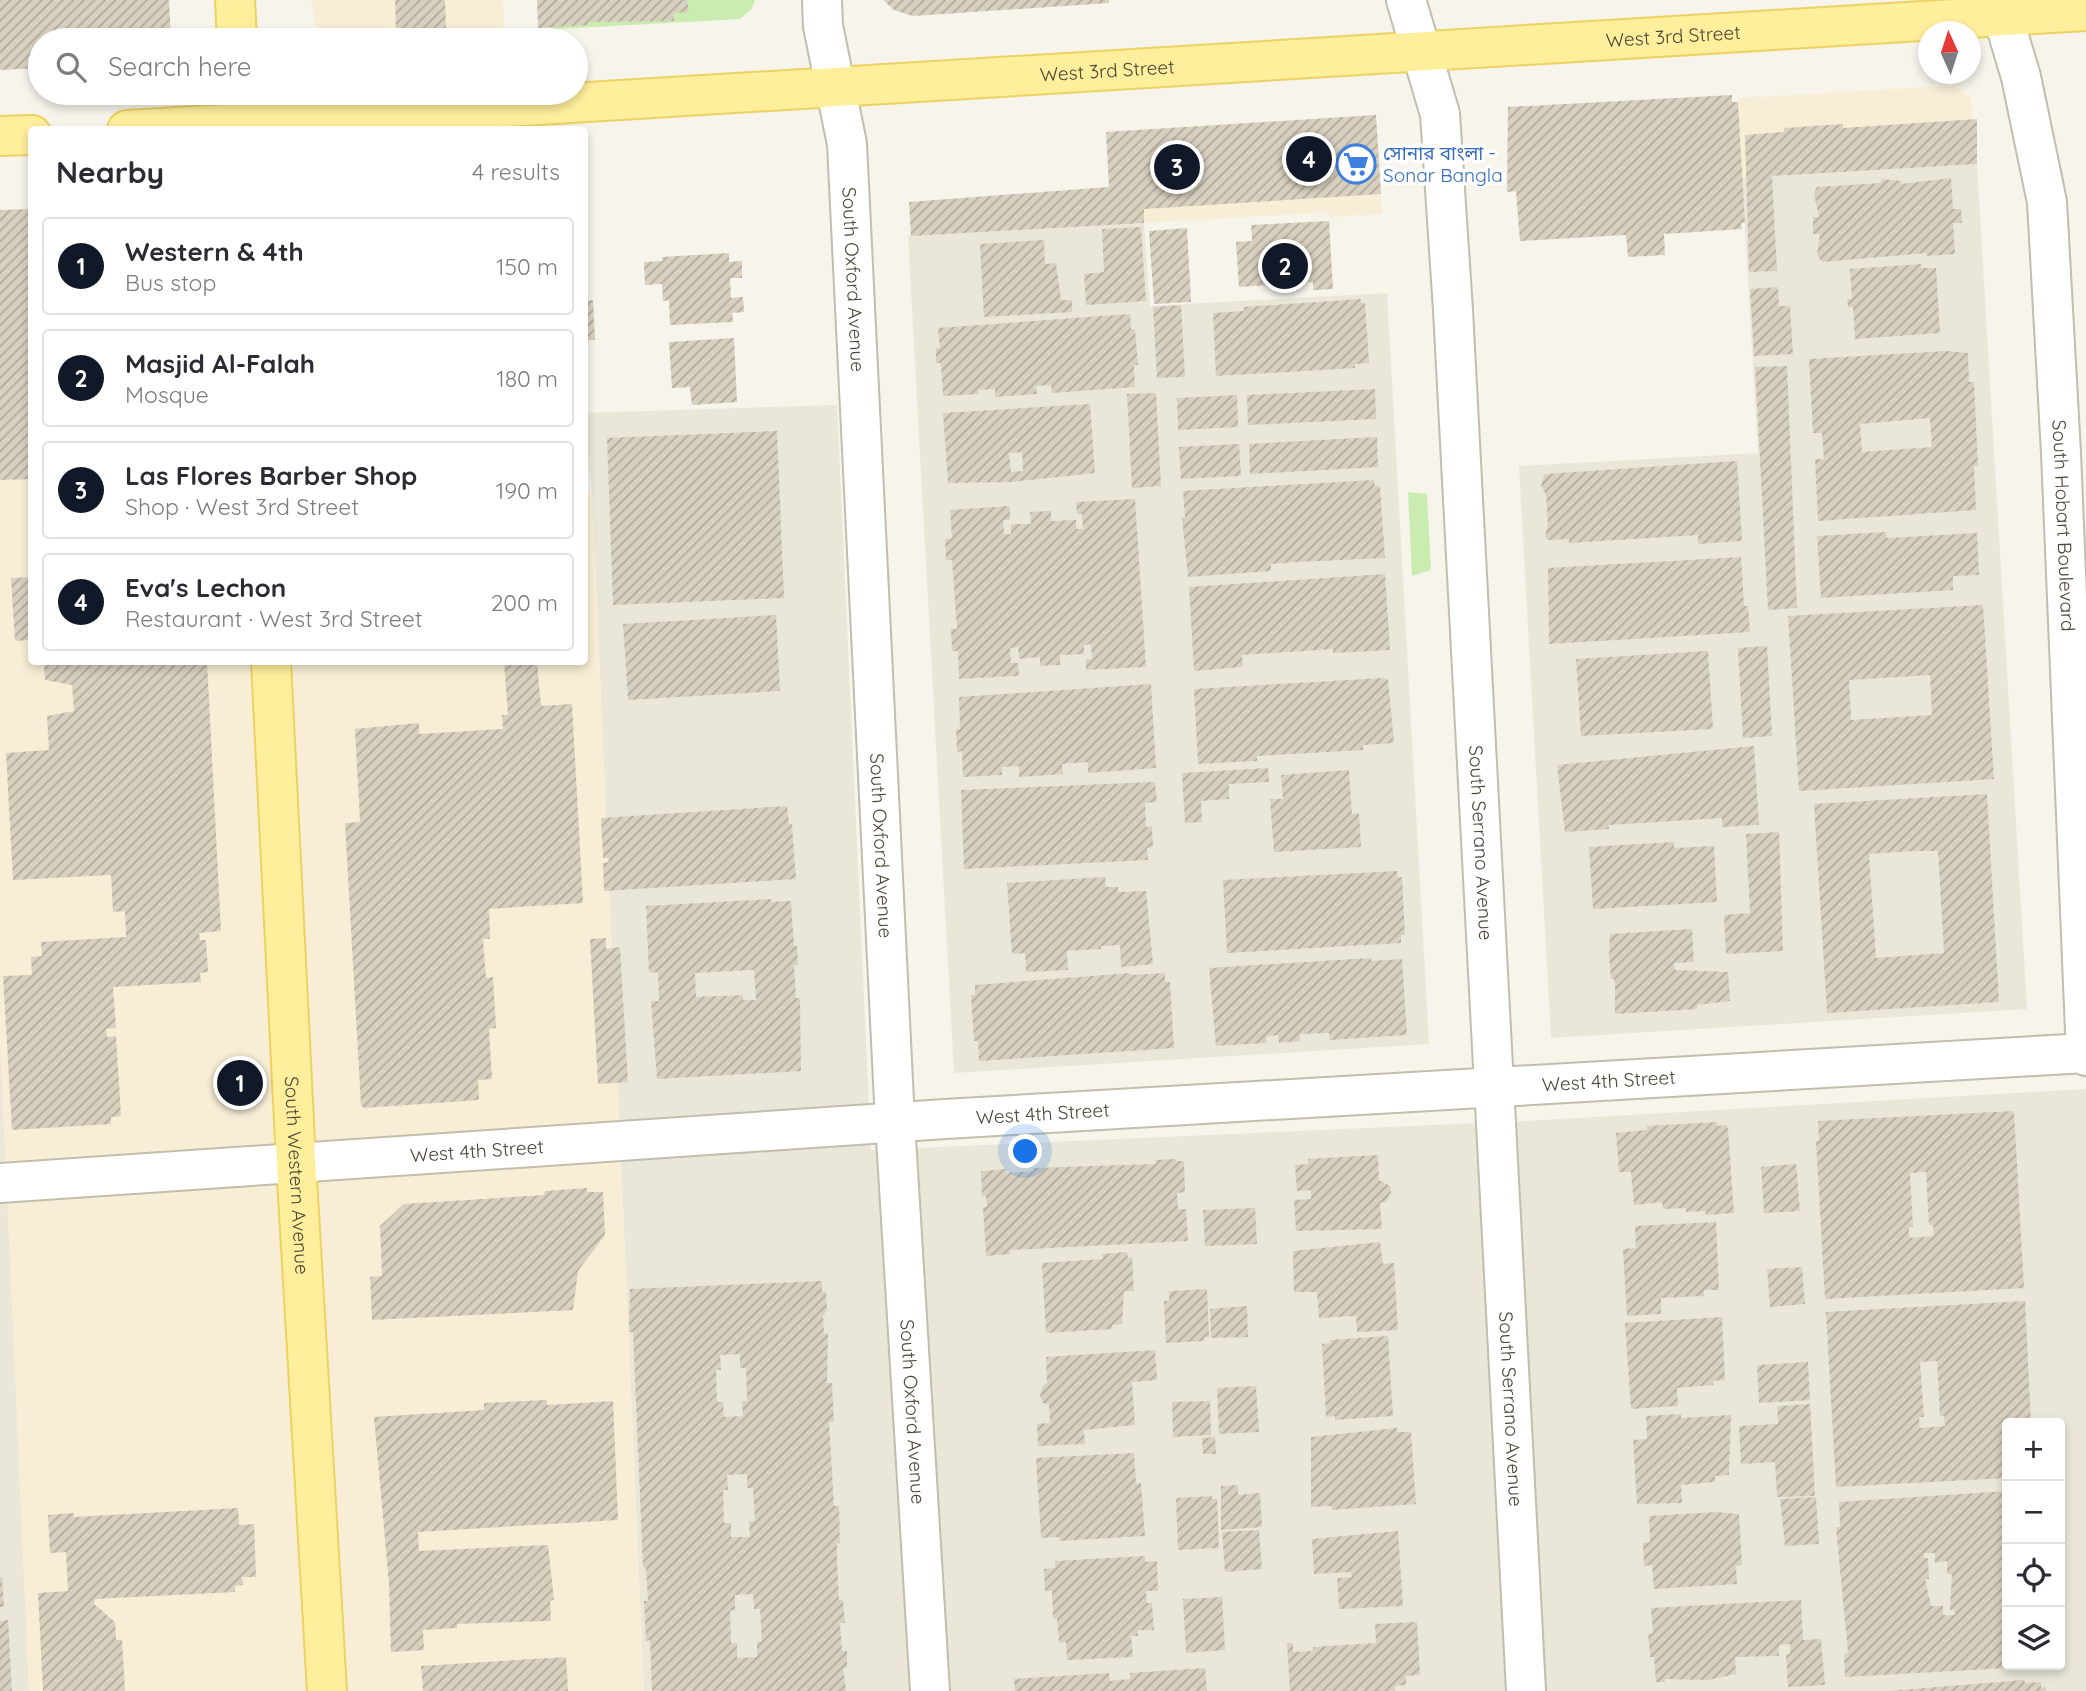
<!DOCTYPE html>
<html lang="en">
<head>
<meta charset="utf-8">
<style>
	:root { --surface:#fff; --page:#f2f2f3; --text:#2b2b33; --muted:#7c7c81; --line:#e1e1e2; --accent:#111827 }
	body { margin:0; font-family:Quicksand,"Noto Sans Bengali",sans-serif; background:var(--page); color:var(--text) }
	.controls { position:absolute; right:21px; bottom:21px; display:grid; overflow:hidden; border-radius:7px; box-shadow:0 4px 10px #0003 }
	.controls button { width:63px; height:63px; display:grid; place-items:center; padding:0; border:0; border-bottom:2px solid var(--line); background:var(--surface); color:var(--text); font:35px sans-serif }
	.compass { position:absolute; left:1918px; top:21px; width:63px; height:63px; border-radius:50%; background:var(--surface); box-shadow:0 4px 10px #0003; rotate:357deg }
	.you { position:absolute; left:1026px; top:1152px; width:24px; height:24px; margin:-18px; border:5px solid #fff; border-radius:50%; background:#1a73e8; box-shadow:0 0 0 10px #1a73e833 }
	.badge { display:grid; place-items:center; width:46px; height:46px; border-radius:50%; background:var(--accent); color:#fff; font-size:23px; font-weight:700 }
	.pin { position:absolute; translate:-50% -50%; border:4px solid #fff; box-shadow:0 2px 7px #0006 }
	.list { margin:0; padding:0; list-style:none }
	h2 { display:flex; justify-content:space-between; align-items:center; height:91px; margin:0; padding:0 28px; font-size:30px }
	h2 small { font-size:23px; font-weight:400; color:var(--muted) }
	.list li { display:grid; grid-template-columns:46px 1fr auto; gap:21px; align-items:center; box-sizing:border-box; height:98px; margin:0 14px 14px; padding:0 14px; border:2px solid var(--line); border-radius:7px }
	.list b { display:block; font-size:26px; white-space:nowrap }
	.list p { margin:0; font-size:23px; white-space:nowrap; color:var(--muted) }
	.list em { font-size:23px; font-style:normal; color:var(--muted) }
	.icon { flex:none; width:38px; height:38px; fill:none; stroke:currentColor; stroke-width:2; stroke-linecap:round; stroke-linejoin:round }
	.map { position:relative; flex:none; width:2086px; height:1691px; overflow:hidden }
	.search { position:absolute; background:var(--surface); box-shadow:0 4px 10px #0003; left:28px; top:28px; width:560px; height:77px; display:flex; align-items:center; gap:18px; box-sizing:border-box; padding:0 24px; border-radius:38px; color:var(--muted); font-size:26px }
	.panel { position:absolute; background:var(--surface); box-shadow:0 4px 10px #0003; left:28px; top:126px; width:560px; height:539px; border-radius:7px }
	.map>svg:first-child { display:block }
	.residential { fill:#eae7d8; fill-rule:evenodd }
	.commercial { fill:#f8eed5 }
	.green { fill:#cbecb1 }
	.building { fill:url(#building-hatch); fill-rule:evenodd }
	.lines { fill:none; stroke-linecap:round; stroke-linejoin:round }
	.minor-casing { stroke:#c3bdac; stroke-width:42 }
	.major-casing { stroke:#ecd262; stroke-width:42 }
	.minor { stroke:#fff; stroke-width:38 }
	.major { stroke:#ffee9b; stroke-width:38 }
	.labels { text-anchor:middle; stroke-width:7; stroke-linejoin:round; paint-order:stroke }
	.street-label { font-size:19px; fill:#4b4637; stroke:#fff }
	.shop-label { font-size:19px; fill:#366cbe; stroke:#fff; text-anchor:start }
</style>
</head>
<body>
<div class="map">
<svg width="2086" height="1691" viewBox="0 0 2086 1691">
	<defs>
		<pattern id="building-hatch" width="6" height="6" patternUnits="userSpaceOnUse" patternTransform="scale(1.75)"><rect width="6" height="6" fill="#d9d1bf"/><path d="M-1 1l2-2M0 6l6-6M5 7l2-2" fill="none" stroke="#b2ab9c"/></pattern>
	</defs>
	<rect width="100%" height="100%" fill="#f6f4eb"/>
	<g class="residential">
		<path d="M1977 164 2027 1009 1551 1038 1519 466 1758 453 1742 178Z"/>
		<path d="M1144 223 1150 306 1387 293 1429 1044 954 1073 908 236Z"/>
		<path d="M837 405 871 1150 1523 1121 2086 1089V1691H644L592 493 584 413ZM2007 1423H2060V1665H2007Z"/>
		<path d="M0 1040 10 1215 29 1691H0Z"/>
	</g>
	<g class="commercial">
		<path d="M311 0H503L504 32 334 40 325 36 315 24Z"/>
		<path d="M1942 86 1957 87 1971 98 1977 164 1742 178 1738 98Z"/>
		<path d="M1376 115 1382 214 1330 217 1329 212 1144 223 1139 130Z"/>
		<path d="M31 391 32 662H584V494L592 493 644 1691H29L0 1040V393Z"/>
	</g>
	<g class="green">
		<path d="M537 0H755L752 8 740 19 539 30Z"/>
		<path d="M1408 492 1427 494 1431 570 1412 576Z"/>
	</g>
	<g class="building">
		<path d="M0 0H169L171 40H40V68L0 70Z"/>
		<path d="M395 0H445L446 28 396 30Z"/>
		<path d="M537 0H687L689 12 674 13V21L588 22V25L538 28Z"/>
		<path d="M883 0H1109V3L912 16 894 10Z"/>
		<path d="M1732 95V102H1738L1745 223H1741L1742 229 1664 234 1665 255 1628 257 1626 235 1520 241 1516 191 1507 192 1508 107Z"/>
		<path d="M1376 115 1381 194 1144 209V223L911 236 909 202 1109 187 1106 132Z"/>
		<path d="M1977 119V164L1772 176 1777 271 1749 272 1745 135 1784 132V128L1843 124V128Z"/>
		<path d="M1951 178 1953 209H1961L1962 223H1953L1955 254 1927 256V253L1822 262 1817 255 1820 234H1813V217H1819L1814 194 1817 187 1881 183 1882 179 1901 181V184Z"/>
		<path d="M32 209V479L0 480V210Z"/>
		<path d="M1329 221 1333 289 1313 290V282L1239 287 1236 242 1252 241 1251 225Z"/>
		<path d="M1141 227 1146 301 1086 305 1084 274 1104 272 1102 229Z"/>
		<path d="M1187 228 1191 302 1154 304 1149 231Z"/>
		<path d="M1044 240 1045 264 1056 263 1061 300H1072V312L984 317 980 244Z"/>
		<path d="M729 253V262L742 261V278H730L731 298 743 297 744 312 732 313 733 322 670 325 669 300 663 301 662 284 645 285 644 262 663 261 662 257Z"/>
		<path d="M1921 264V268H1936L1940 333 1855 339 1853 307H1848L1847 299H1852L1850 269Z"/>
		<path d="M1778 287 1779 306H1790L1793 354 1754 356 1750 289Z"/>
		<path d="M1361 299V303H1365L1369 363 1355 364V368L1216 376 1213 313 1244 311V307Z"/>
		<path d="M593 300 595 340H584V301Z"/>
		<path d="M1181 305 1185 377 1157 378 1153 307Z"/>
		<path d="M1130 314 1131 329H1135L1138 365H1134L1135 387 1052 393 1051 385 1036 386 1037 394 995 397V389L978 390 979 394 943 396 941 363H936V348H940L938 328Z"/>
		<path d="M734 338 737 402 692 405 690 387 672 388 669 342Z"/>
		<path d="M1947 351 1968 353 1969 382H1974L1978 466H1974L1976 510 1818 521 1815 459H1824L1822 433H1813L1809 359ZM1930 418 1932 447 1862 452 1860 424Z"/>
		<path d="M1787 366 1797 608 1768 610 1755 367Z"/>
		<path d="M1375 389 1376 419 1248 425 1247 395Z"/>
		<path d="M1156 393 1161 486 1132 488 1127 394Z"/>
		<path d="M1237 395 1238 427 1178 430 1177 398Z"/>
		<path d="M1090 404 1095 473 1011 482 948 483 943 413ZM1022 452 1023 471 1011 472 1009 453Z"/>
		<path d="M777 431 784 598 613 605 607 438Z"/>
		<path d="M1377 437 1378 467 1250 474 1249 444Z"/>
		<path d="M1239 444 1241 476 1181 479 1179 447Z"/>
		<path d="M1737 461 1742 541 1698 544V535L1569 543V539L1549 540 1545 537 1548 524 1546 495 1541 485 1545 474Z"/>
		<path d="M1374 480 1375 486H1380L1385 558 1297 562 1271 564V571L1188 577 1182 518H1185L1183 491Z"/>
		<path d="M1135 499 1146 667 1086 670V659H1092L1091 644 1084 645V654L1060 655V665L1040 666V657L1019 659 1018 647 1010 648 1011 663H1018L1019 676 959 679 958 651H952L951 629H957L952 560H946L945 539 952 538 950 510 1010 506V520H1003L1004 534H1011V524H1031L1030 512 1051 511V521L1076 520V529H1083L1082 514H1077L1076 502Z"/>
		<path d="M1886 532 1887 538 1977 533 1979 575 1953 576V590L1821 598 1817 536Z"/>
		<path d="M1741 557 1744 606H1748L1750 632 1549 644 1548 568Z"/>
		<path d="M1385 574 1390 650 1333 653V649L1242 655 1243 667 1194 671 1189 587Z"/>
		<path d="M32 577V640L15 641 11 578Z"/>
		<path d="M1983 605 1994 779 1799 791 1788 616ZM1930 675 1932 715 1851 720 1849 680Z"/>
		<path d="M776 615 780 691 628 700 623 624Z"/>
		<path d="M1767 646 1772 736 1743 738 1738 648Z"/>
		<path d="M1708 651 1713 729 1581 736 1576 659Z"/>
		<path d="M44 662H207L221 931 199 933 200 940H206L208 972 200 973 201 982 113 987 116 1028 106 1029 107 1037 116 1036 121 1116 111 1117V1124L12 1130 3 976 32 975 31 957 42 956 41 942 126 937 125 911 113 912 111 875 13 880 6 753 49 750 47 716 74 711 72 685 45 680Z"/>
		<path d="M504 662H537L541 706 572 704 583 903 489 909 490 939H483L486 978 493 977 496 1028 489 1029 492 1079 478 1080 479 1100 364 1108 361 1105 345 823 360 822 355 729 419 723V734L503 729 502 715H508Z"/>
		<path d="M1383 678 1388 680 1394 743 1363 745V750L1257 756V761L1198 764 1194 689Z"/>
		<path d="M1151 684 1156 768 1088 773V762L1062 764 1063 774 1019 777V766L1002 767V775L963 777 962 751 957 752 956 729H960L959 697Z"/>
		<path d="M1754 746 1759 825 1722 827V818L1608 825 1609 829 1565 832 1557 765Z"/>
		<path d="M1268 768 1269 782 1229 784V799L1201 801 1202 822 1185 823 1182 773Z"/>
		<path d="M1349 770 1352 814 1359 813 1361 847 1274 852 1270 799H1283L1281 775Z"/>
		<path d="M1155 782 1157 802 1145 803 1146 827 1152 826 1153 847 1147 848 1148 860 964 869 961 790Z"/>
		<path d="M1987 794 1999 1002 1827 1013 1814 804ZM1913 851H1938L1944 953 1876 958 1869 854Z"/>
		<path d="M787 806 789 824H792L796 879 604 891 603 863 609 862 608 858H603L601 818Z"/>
		<path d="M1779 832 1783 951 1726 954 1724 915 1750 913 1746 834Z"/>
		<path d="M1674 842V848L1714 846 1717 902 1593 909 1589 847Z"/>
		<path d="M1397 871 1398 878 1402 877 1405 935H1401V943L1227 953 1223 880Z"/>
		<path d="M1105 877 1106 887H1118V892L1146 891 1153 964 1121 967 1120 945 1101 946V949L1067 951 1068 970 1026 972 1025 953 1012 954 1007 883Z"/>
		<path d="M771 899V902L791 901 794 946H797L798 965H794L796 998H800L801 1071 657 1079 651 1001H659L658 972 649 973 646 906ZM754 970 756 1000H743V995L696 997 695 973Z"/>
		<path d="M1692 929 1694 962 1674 963 1675 970 1728 972 1730 1001 1697 1005V1009L1615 1014V984L1614 979H1611L1609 955 1610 934Z"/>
		<path d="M606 938V949L620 947 628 1082 598 1084 590 939Z"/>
		<path d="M1371 958V961L1402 959 1407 1035 1330 1040 1329 1033 1300 1034V1041L1279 1043 1278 1035 1266 1037V1043L1216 1046 1209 968Z"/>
		<path d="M1131 973V975L1165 973V982H1170L1174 1048 979 1061 978 1041H974L971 995H975V985Z"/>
		<path d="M2014 1111 2024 1288 1825 1299 1816 1141H1819L1818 1121ZM1926 1172 1929 1225H1933L1934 1236 1909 1238V1227H1913L1910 1173Z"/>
		<path d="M1717 1122V1126L1726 1125 1728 1129 1734 1213 1706 1215 1705 1211 1686 1212V1208L1663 1209 1662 1202 1634 1205 1631 1172H1619L1616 1133 1647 1130V1126Z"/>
		<path d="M1378 1155 1379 1180 1390 1186 1391 1192 1386 1202 1380 1203 1382 1229 1296 1231 1294 1200 1311 1199V1190L1297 1191 1295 1165 1308 1164V1159Z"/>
		<path d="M1176 1159V1161H1184L1185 1192 1177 1193 1178 1209H1186L1188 1241 1009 1250 1010 1254 986 1256 983 1207H987L986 1196 982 1197 981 1171 1006 1169V1173L1033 1171V1168L1156 1164 1155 1160Z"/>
		<path d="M1796 1164 1800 1211 1764 1213 1761 1167Z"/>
		<path d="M587 1188V1192H603L605 1235 578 1271 573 1310 372 1320 370 1277 382 1276 380 1226 404 1204 544 1195 545 1191Z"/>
		<path d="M1255 1208 1257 1244 1205 1246 1203 1210Z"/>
		<path d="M1716 1222 1719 1290H1704V1296L1661 1298V1314L1627 1316 1623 1249 1636 1248 1635 1226Z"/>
		<path d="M1380 1242 1383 1264 1394 1263 1398 1330 1357 1332 1356 1316 1319 1318 1317 1292H1294L1293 1251Z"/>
		<path d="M1127 1252 1128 1258 1132 1257 1134 1291H1124L1122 1324 1112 1325 1113 1329 1046 1333 1042 1263 1103 1259 1102 1254Z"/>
		<path d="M1802 1267 1805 1304 1770 1307 1767 1269Z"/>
		<path d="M822 1281V1292L826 1291 827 1310 823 1316 824 1334 828 1333 827 1383H832L834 1422H829L834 1506H839L840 1543H837V1560L839 1600H843L845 1623H840L842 1651H847V1668H843L846 1691H652L650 1640 646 1641 644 1601H648L646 1568 643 1567 633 1332H629L630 1289ZM740 1354V1368H746L747 1401H742L743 1416 724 1417 723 1402H717L716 1370H721L720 1355ZM747 1474V1488H753L755 1521H749L750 1537H731V1523H724L723 1490H728L727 1475ZM753 1594 754 1609H760L762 1641 757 1642V1657L737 1658V1643H731L730 1611 735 1610V1595Z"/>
		<path d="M1207 1289 1209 1337H1204V1341L1166 1343 1164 1301H1169V1291Z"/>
		<path d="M2025 1301 2031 1423H2007V1478L1836 1487 1826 1312ZM1937 1361 1940 1416H1944L1945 1426 1920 1428 1919 1417H1924L1920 1362Z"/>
		<path d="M1247 1306 1248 1337 1211 1338 1210 1309Z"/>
		<path d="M1722 1317 1725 1380 1713 1381V1385L1677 1388 1678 1406 1631 1409 1625 1323Z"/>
		<path d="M1388 1336 1393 1416 1335 1420V1416L1326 1417 1322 1344 1331 1343 1330 1340Z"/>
		<path d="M1155 1350 1157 1380 1132 1382 1135 1425 1084 1430 1085 1444 1038 1446 1037 1424 1050 1423 1049 1405 1043 1403 1040 1396 1042 1388 1047 1382 1046 1357Z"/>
		<path d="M1808 1362 1810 1400 1759 1403 1757 1365Z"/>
		<path d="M1256 1386 1259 1432 1219 1434 1217 1388Z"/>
		<path d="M547 1400V1405L613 1401 618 1520 418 1532 419 1551 548 1545 554 1600 550 1601 551 1621 457 1624V1628L423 1630 424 1650 391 1652 389 1584 374 1417 484 1410V1403Z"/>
		<path d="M1210 1401 1211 1435 1173 1437 1172 1402Z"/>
		<path d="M1810 1404 1815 1496 1777 1497 1775 1462 1741 1464 1739 1426 1778 1424 1777 1406Z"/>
		<path d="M1681 1414V1418L1731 1415 1729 1475 1715 1476V1482L1681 1485 1682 1503 1637 1504 1633 1440 1647 1439 1646 1416Z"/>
		<path d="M1397 1428V1432H1411L1416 1504 1332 1510 1331 1506 1311 1507V1437Z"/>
		<path d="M1215 1437 1216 1454H1203L1202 1438Z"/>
		<path d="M1134 1453 1136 1484 1141 1483 1145 1536 1060 1541 1059 1537 1041 1538 1036 1458Z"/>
		<path d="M1238 1485V1495L1260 1493 1262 1527 1221 1530V1486Z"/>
		<path d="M2007 1491V1665L2027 1667 1845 1677 1844 1655 1848 1653 1836 1527H1840L1839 1502ZM1924 1553H1935V1563L1947 1561V1574H1952L1950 1610H1954L1955 1615H1943V1606H1931L1925 1579H1929L1928 1558H1924Z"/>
		<path d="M1212 1496V1499H1217L1219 1548 1178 1550 1176 1498Z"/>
		<path d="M1816 1497 1819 1544 1785 1546 1780 1499Z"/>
		<path d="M238 1508 239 1525 254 1524 256 1577H242L243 1585 235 1586V1592L95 1599 94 1604 115 1622 116 1640H122L125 1691H43L38 1593 68 1591 66 1552 50 1553 48 1515 74 1513V1517Z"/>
		<path d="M1716 1512 1739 1514 1742 1565 1736 1566 1737 1584 1654 1589 1652 1565 1644 1566 1643 1543 1650 1542 1649 1516Z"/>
		<path d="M1259 1530 1262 1569 1225 1572 1222 1532Z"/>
		<path d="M1398 1531 1403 1606 1339 1609 1337 1578 1352 1577 1351 1572 1314 1574 1312 1539Z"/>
		<path d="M1145 1556V1562L1157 1561 1158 1591H1146L1147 1603H1152L1154 1630H1138V1636H1131L1133 1657 1067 1660 1066 1642 1059 1643 1057 1618 1053 1619 1052 1591H1045L1044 1569 1055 1568V1561Z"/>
		<path d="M0 1577H2L4 1607H0Z"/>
		<path d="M1222 1597 1225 1650 1186 1653 1183 1599Z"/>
		<path d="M1801 1600 1803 1640 1821 1639 1825 1685 1788 1687 1786 1654H1790V1644L1779 1645V1656L1735 1657 1736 1674 1708 1680 1665 1679V1682H1656L1654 1657H1650L1648 1634 1653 1633 1651 1608Z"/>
		<path d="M8 1620 12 1691H0V1621Z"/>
		<path d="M1417 1622 1420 1675 1406 1676V1685L1395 1686V1691H1290L1287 1643H1293V1652L1313 1651V1647L1376 1643 1375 1624Z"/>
		<path d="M566 1657 568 1691H423L421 1666Z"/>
		<path d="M1205 1668 1207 1691H1015L1014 1679 1109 1673 1110 1681 1130 1679V1673Z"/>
		<path d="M2024 1680 2025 1683 2041 1682V1688L2046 1687V1691H1888Z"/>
	</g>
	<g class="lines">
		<g class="minor-casing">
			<g id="minor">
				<path id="s1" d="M822 0 823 26 847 144 895 1122 930 1691"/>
				<path id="s2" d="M1406 0 1440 114 1453 310 1526 1691"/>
				<path id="s3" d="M1998 0 2021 77 2047 202 2061 453 2086 1056"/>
				<path id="s4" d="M0 1183 945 1119 2086 1053"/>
			</g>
		</g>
		<g class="major-casing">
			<g id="major">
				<path d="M235 0 237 40"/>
				<path id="s5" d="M127 130 2086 11"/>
				<path d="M0 136 32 135"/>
				<path id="s6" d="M271 662 296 1162 327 1691"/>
			</g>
		</g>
		<use href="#minor" class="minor"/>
		<use href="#major" class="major"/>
	</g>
	<defs>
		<g id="supermarket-ring" transform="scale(2.0125)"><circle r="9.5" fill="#fff" stroke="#3f7fe0" stroke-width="1.5"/><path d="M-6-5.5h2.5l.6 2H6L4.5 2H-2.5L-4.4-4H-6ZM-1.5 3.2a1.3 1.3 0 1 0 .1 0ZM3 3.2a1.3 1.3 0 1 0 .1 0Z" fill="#3f7fe0"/></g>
	</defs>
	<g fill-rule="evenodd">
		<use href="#supermarket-ring" x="1356" y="164"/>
	</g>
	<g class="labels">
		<g class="street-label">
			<text dy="7" stroke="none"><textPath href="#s5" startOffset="1549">West 3rd Street</textPath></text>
			<text dy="7" stroke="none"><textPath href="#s5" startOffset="982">West 3rd Street</textPath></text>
			<text dy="7" stroke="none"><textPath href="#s1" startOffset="282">South Oxford Avenue</textPath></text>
			<text dy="7" stroke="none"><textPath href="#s3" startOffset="532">South Hobart Boulevard</textPath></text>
			<text dy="7" stroke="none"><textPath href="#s2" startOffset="849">South Serrano Avenue</textPath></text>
			<text dy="7" stroke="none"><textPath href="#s1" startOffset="849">South Oxford Avenue</textPath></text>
			<text dy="7" stroke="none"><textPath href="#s4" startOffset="1612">West 4th Street</textPath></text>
			<text dy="7" stroke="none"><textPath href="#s4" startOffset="1045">West 4th Street</textPath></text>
			<text dy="7" stroke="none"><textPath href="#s4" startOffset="478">West 4th Street</textPath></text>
			<text dy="7" stroke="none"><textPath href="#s6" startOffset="514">South Western Avenue</textPath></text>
			<text dy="7" stroke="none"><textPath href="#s2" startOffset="1416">South Serrano Avenue</textPath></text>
			<text dy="7" stroke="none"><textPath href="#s1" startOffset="1416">South Oxford Avenue</textPath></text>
		</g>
		<g class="shop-label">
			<text x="1383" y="160">সোনার বাংলা -<tspan x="1383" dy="22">Sonar Bangla</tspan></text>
		</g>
	</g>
</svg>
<div class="controls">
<button>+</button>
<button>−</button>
<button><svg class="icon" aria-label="locate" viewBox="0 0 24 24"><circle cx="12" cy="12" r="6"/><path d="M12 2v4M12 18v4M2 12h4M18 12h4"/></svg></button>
<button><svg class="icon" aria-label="layers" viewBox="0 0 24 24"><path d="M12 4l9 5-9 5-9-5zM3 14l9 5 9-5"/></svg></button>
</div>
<svg class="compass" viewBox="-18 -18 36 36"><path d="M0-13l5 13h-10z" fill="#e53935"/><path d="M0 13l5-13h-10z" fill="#7c7c81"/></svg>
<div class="you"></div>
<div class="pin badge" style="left:240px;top:1083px">1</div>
<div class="pin badge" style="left:1285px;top:266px">2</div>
<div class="pin badge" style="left:1177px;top:167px">3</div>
<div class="pin badge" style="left:1309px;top:159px">4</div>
<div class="search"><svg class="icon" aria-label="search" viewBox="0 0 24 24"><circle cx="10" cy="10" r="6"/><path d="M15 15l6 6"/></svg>Search here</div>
<section class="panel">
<h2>Nearby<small>4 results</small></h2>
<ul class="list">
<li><span class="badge">1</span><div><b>Western &amp; 4th</b><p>Bus stop</p></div><em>150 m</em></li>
<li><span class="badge">2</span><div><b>Masjid Al-Falah</b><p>Mosque</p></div><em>180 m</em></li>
<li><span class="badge">3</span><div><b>Las Flores Barber Shop</b><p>Shop · West 3rd Street</p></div><em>190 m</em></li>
<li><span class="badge">4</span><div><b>Eva's Lechon</b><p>Restaurant · West 3rd Street</p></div><em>200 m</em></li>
</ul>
</section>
</div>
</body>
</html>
